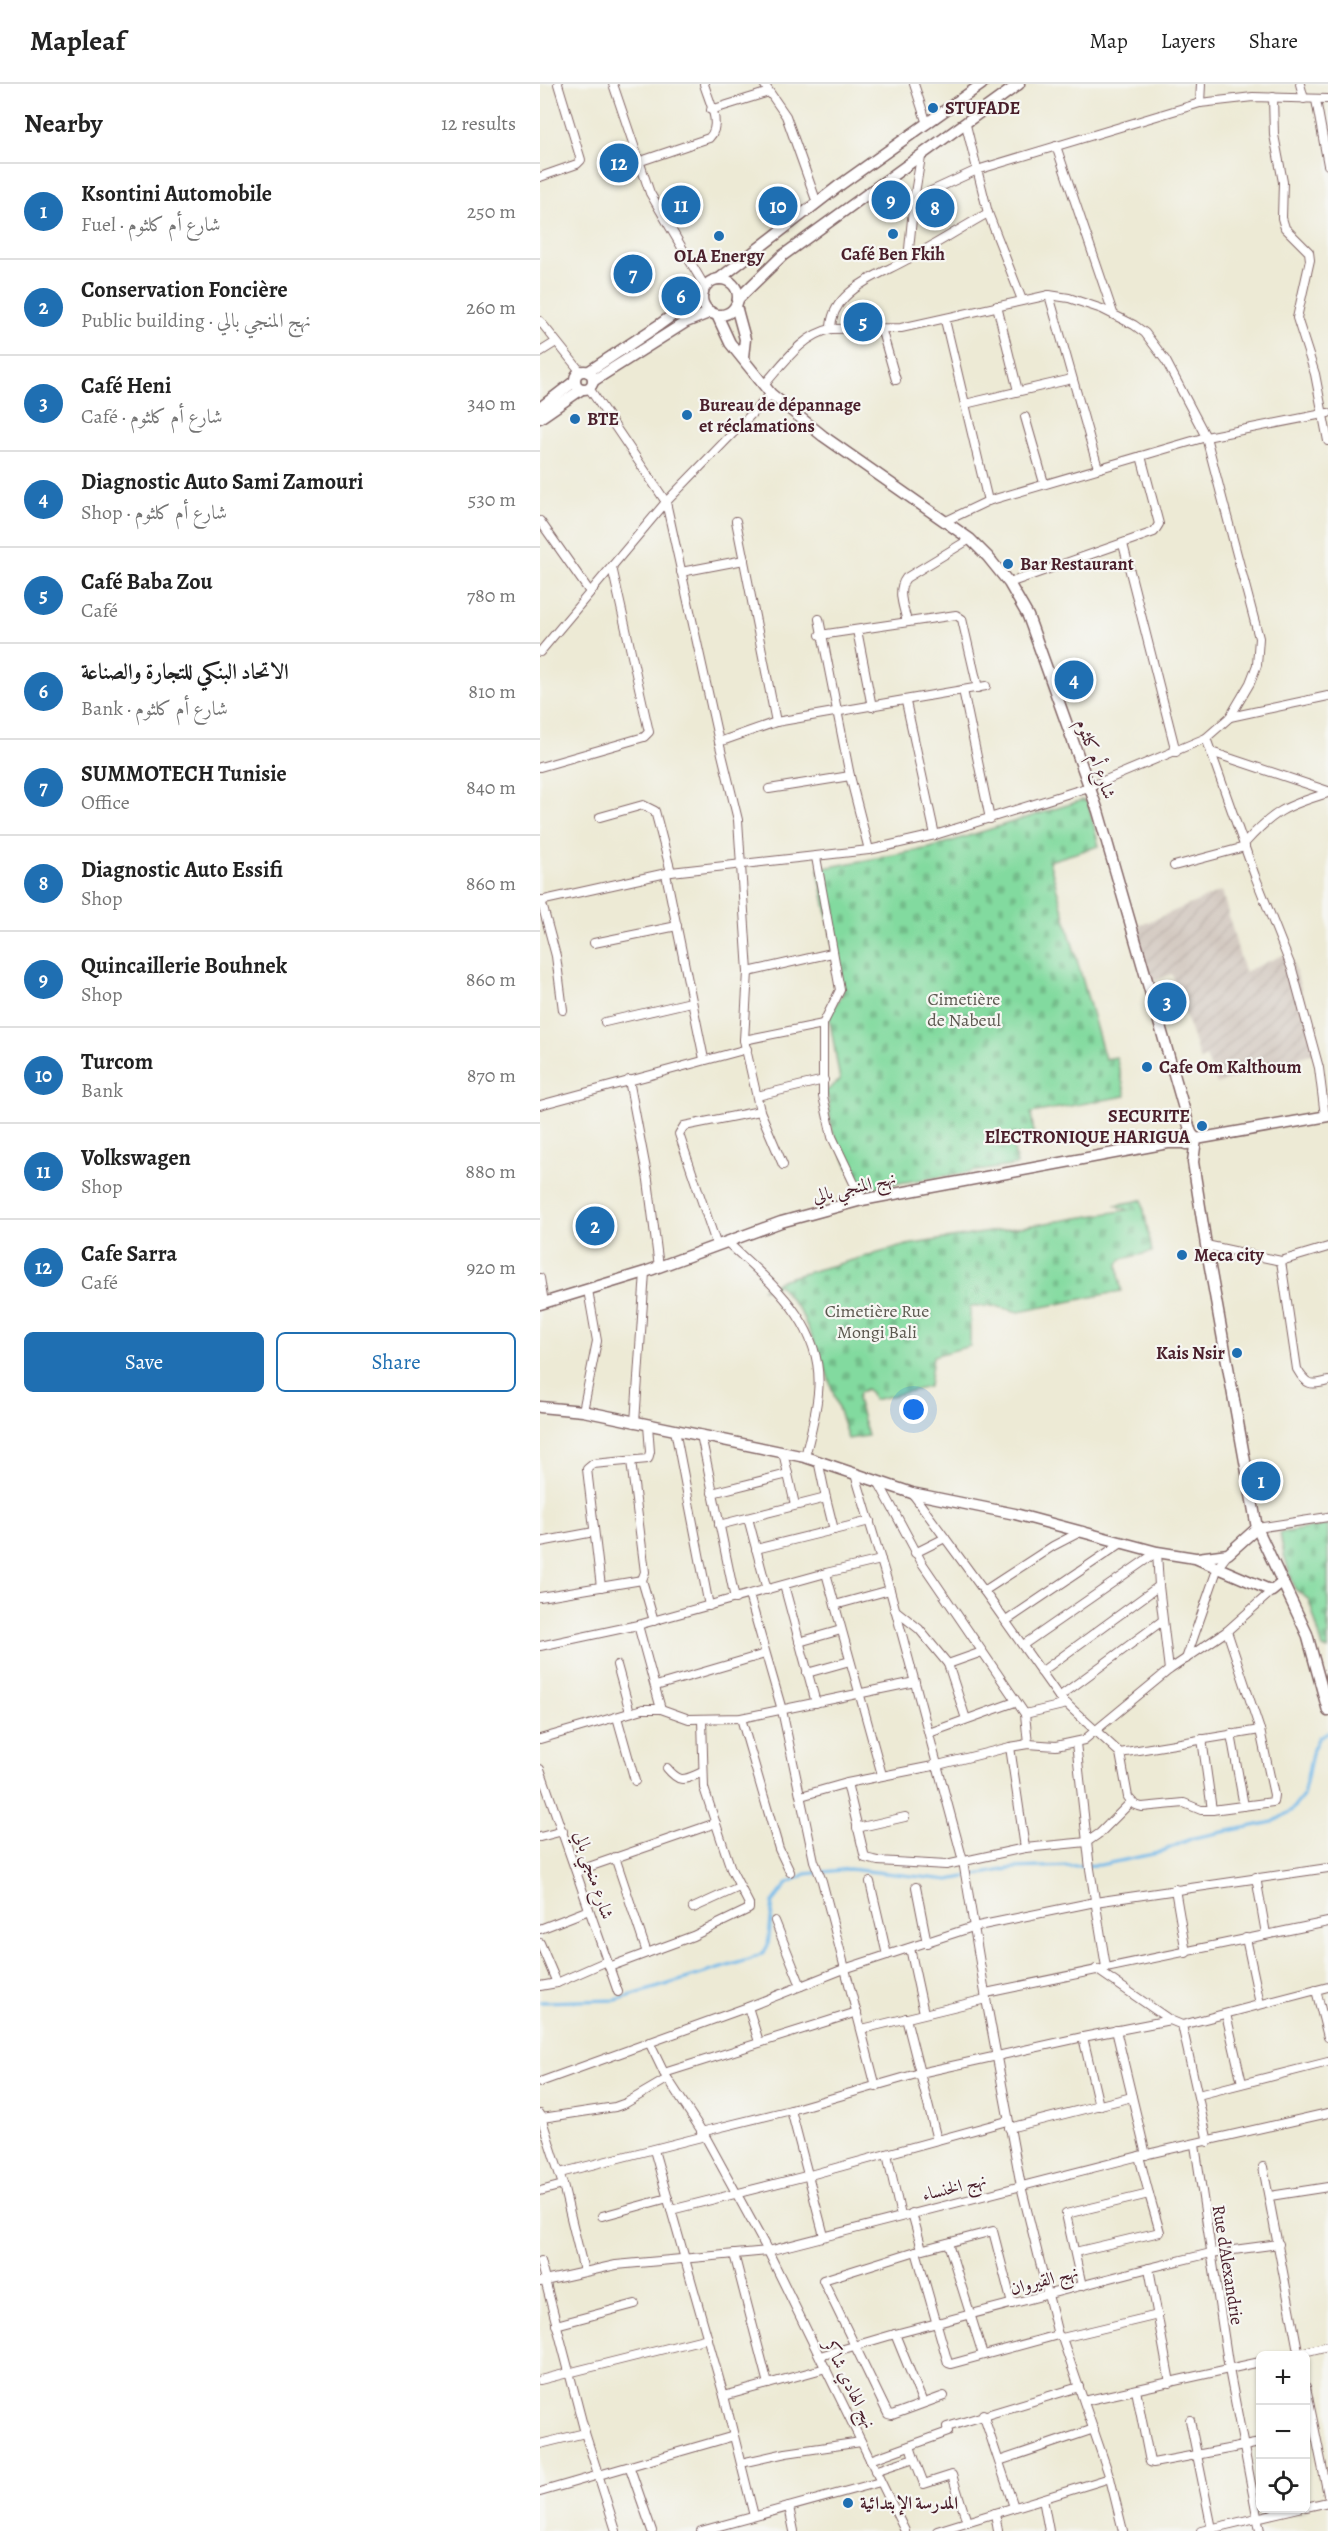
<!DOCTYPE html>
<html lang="en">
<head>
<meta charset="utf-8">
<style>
	:root { --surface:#fff; --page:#f2f2f2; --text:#222; --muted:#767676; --line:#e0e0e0; --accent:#1f6fb2 }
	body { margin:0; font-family:Alegreya,Amiri,serif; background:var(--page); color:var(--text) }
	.controls { position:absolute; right:18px; bottom:18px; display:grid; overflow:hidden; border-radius:9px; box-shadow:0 2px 4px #0004 }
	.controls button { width:54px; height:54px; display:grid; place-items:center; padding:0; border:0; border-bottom:2px solid var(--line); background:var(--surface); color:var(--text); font:30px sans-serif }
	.you { position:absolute; left:374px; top:1326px; width:21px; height:21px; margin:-15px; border:4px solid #fff; border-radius:50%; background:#1a73e8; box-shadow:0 0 0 9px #1a73e833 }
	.badge { display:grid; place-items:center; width:39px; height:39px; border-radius:50%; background:var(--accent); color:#fff; font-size:20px; font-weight:700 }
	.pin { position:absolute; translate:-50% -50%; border:3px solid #fff; box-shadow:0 2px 6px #0006 }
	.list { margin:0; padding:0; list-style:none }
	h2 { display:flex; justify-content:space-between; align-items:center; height:78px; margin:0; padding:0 24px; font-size:26px }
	h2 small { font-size:20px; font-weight:400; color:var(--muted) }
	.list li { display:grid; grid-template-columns:39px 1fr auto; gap:18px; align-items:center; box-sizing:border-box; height:96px; padding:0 24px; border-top:2px solid var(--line) }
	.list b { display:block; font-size:22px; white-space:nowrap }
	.list p { margin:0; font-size:20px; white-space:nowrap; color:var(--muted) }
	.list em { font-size:20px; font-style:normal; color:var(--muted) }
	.actions { display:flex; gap:12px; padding:18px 24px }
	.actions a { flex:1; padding:14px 0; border:2px solid var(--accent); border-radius:9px; text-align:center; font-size:21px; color:var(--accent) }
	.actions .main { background:var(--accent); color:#fff }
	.icon { flex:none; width:33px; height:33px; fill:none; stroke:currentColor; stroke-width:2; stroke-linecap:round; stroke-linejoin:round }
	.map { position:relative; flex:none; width:788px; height:2447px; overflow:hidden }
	header { display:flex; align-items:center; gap:36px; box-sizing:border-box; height:84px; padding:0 30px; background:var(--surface); border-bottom:2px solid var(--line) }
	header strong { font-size:28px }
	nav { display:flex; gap:33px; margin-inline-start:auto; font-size:21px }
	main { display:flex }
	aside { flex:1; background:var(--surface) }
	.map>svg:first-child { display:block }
	.industrial { fill:url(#industrial-furrows) }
	.cemetery { fill:url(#cemetery-stones); stroke:#667c65; stroke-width:1.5 }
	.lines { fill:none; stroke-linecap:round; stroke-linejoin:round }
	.stream { stroke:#72b9ea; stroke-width:3 }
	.street-casing { stroke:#836666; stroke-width:10 }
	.secondary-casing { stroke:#836666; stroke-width:13 }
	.street { stroke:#fff; stroke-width:8 }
	.secondary { stroke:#fff; stroke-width:10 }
	.poi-dot { fill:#1f6fb2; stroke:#f6f6f2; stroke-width:2 }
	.labels { text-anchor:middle; stroke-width:4.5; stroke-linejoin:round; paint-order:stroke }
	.poi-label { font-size:18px; font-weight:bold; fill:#4a1f2b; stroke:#f6f6f2; text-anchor:start }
	.street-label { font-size:18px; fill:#4a1f2b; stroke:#f6f6f2 }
	.park-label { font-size:18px; fill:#5b574e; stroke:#f6f6f2 }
</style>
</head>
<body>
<header>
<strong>Mapleaf</strong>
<nav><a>Map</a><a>Layers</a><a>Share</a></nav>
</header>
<main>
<aside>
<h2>Nearby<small>12 results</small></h2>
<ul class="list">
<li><span class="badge">1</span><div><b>Ksontini Automobile</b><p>Fuel · شارع أم كلثوم</p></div><em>250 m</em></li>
<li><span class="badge">2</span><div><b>Conservation Foncière</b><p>Public building · نهج المنجي بالي</p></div><em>260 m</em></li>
<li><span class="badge">3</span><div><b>Café Heni</b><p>Café · شارع أم كلثوم</p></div><em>340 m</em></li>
<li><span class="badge">4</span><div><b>Diagnostic Auto Sami Zamouri</b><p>Shop · شارع أم كلثوم</p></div><em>530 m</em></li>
<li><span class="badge">5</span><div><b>Café Baba Zou</b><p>Café</p></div><em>780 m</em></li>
<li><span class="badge">6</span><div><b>الاتحاد البنكي للتجارة والصناعة</b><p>Bank · شارع أم كلثوم</p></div><em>810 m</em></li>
<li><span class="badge">7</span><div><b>SUMMOTECH Tunisie</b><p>Office</p></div><em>840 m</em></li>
<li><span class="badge">8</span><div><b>Diagnostic Auto Essifi</b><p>Shop</p></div><em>860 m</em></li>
<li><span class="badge">9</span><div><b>Quincaillerie Bouhnek</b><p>Shop</p></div><em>860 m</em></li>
<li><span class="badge">10</span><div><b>Turcom</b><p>Bank</p></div><em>870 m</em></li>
<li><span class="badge">11</span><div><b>Volkswagen</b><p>Shop</p></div><em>880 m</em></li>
<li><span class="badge">12</span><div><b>Cafe Sarra</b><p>Café</p></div><em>920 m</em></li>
</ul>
<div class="actions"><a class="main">Save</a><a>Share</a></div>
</aside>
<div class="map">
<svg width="788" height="2447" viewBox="0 0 788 2447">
	<defs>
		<pattern id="industrial-furrows" width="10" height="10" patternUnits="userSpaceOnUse" patternTransform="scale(1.5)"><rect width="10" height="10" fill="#cec2b9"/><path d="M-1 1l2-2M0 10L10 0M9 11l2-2" fill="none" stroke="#b2a69f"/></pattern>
		<pattern id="cemetery-stones" width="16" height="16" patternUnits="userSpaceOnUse" patternTransform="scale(1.5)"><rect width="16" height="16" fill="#82da9f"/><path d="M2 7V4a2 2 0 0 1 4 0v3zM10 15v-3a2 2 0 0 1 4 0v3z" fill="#72bb89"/></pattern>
	</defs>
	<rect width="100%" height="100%" fill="#f6f6f2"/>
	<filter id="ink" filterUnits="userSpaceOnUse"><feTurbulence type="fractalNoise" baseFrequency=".0167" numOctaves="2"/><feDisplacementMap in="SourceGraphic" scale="12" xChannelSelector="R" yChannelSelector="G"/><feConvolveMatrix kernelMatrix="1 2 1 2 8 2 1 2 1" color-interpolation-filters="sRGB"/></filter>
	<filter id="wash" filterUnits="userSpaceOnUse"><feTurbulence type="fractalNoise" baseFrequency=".008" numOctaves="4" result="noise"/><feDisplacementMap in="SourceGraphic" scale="24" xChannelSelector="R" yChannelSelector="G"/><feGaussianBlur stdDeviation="1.35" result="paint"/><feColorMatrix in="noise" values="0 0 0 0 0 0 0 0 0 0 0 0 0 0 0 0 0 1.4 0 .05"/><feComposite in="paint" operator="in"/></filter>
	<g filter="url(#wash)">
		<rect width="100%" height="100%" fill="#edead5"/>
		<path class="industrial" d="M682 807 704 888 750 868 779 967 677 1000 666 973 660 976 632 890 610 898 596 843Z"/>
		<g class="cemetery">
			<path d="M543 716 548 719 559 762 509 777 565 975 576 973 586 1012 491 1029 494 1050 471 1051 477 1081 340 1102 320 1108 291 1044 288 1012 284 1009 300 996 289 932 303 909 278 785 390 764Z"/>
			<path d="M602 1116 612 1168 582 1175 578 1180 581 1207 479 1228 454 1222 430 1223V1262L393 1272 389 1303 333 1316 331 1309 326 1305 319 1309 317 1315 328 1352 308 1355 284 1280 260 1227 239 1201 222 1205 244 1195 367 1161 588 1126 576 1121Z"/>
			<path d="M788 1441V1566L783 1564 769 1516 755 1505 744 1472 740 1449Z"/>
		</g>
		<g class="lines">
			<path class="stream" d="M0 1918 76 1916 211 1875 224 1868 228 1861 233 1818 248 1799 266 1790 309 1785 409 1796 474 1784 560 1781 618 1769 653 1754 733 1738 751 1727 763 1712 773 1665 779 1653 788 1648"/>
		</g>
	</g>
	<g filter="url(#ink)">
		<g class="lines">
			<g class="street-casing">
				<g id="street">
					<path d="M73 0 110 109 165 203"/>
					<path d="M224 0 246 32 277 119"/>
					<path d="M374 0 387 40"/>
					<path d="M760 0 764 15"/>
					<path d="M733 13 734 51 743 98 742 134 745 144 769 168 770 176 757 234 775 290 788 357"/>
					<path d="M776 16 788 81"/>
					<path d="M660 19 661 0"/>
					<path d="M171 26 229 8"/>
					<path d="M426 41 448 129 482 216"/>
					<path d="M516 62 573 229"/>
					<path d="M98 78 169 54C183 41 168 15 164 0"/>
					<path d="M0 93 37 80 41 76 18 0"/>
					<path d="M374 115 437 86 660 19 713 13 788 15"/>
					<path d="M368 175 374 115 381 73"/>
					<path d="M509 211 558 384"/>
					<path d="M457 222 478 307"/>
					<path d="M405 236 448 417"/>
					<path d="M0 237 40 287"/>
					<path d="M341 244 356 296"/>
					<path d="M291 245C291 232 296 222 305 213 323 195 347 187 368 175 395 161 421 144 448 129"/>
					<path d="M0 268 16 258"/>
					<path d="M49 304 126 418 179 658 198 736 208 888 204 956 220 1027 243 1081"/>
					<path d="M425 320 532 295"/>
					<path d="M485 333 504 399"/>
					<path d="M0 437 50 508"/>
					<path d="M196 437 236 638"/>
					<path d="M406 437 448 417 666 353 788 329"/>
					<path d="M583 460 636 668"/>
					<path d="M141 488 204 476"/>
					<path d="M469 499 614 448 619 440 601 372"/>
					<path d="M279 535 310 692 329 766"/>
					<path d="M367 538C364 523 356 507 366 494L430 455"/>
					<path d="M317 546 332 623"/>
					<path d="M280 551 416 531 422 535 438 604"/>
					<path d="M0 568 126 418 231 310"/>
					<path d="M423 606 450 735"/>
					<path d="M366 618 395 751"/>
					<path d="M690 633 788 612"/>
					<path d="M666 654 715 792 752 885 779 984 785 1032"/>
					<path d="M179 658 236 638 446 602"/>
					<path d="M671 668 788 707"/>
					<path d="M0 683 104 653 109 648 72 483"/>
					<path d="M229 705 310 692"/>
					<path d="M60 733 103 721 115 727 131 788"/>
					<path d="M704 760C734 727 745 722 788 709"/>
					<path d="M276 773 300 906 283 940V1012L292 1053 322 1116"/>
					<path d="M634 782 705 763"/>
					<path d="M126 790 164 975"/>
					<path d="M1 816 16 872 23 926"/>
					<path d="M0 817 131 788 329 766 395 751 549 703 666 654 690 633 710 599 717 581 719 554 666 353 626 277 605 249 594 241 562 225 529 214 509 211 361 244 291 245C262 251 243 280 224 301"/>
					<path d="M54 859 137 842"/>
					<path d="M208 888 292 869"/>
					<path d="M65 938 151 918"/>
					<path d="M204 956 283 940"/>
					<path d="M89 996 108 1096 119 1183"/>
					<path d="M217 1012 284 996"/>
					<path d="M0 1021 207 965"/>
					<path d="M187 1158C232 1200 285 1241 278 1309 276 1331 270 1352 265 1373"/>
					<path d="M666 1161 741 1177 788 1163"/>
					<path d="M177 1162 139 1050 144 1042 220 1027"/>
					<path d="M741 1177 757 1285C766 1301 771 1302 788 1297"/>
					<path d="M0 1194 4 1219"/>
					<path d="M43 1327 57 1257 48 1206"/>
					<path d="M95 1339 105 1188"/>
					<path d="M135 1346 169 1522"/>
					<path d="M161 1351 195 1515"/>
					<path d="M243 1368 255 1421"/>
					<path d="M91 1377 105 1488 102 1496 114 1537"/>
					<path d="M315 1390 350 1506 423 1777 446 1915"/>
					<path d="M339 1399 382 1479 485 1630 488 1660"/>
					<path d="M172 1409 248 1390"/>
					<path d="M372 1409 444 1507 519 1613 580 1669 720 1646"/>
					<path d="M286 1414 294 1446"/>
					<path d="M208 1434 227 1506"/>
					<path d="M179 1441 286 1414 278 1376"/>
					<path d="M717 1444 788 1433"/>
					<path d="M0 1458 54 1448"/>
					<path d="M216 1465 330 1437"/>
					<path d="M617 1468 619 1502 629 1586"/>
					<path d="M375 1469 405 1454"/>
					<path d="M286 1489 342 1691"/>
					<path d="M244 1501 276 1619"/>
					<path d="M61 1503 47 1385 53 1380 108 1375 110 1368 108 1341"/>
					<path d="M444 1507 513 1462 542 1447"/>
					<path d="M209 1511 242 1626 274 1777 282 1797 336 2003"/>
					<path d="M0 1513 102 1496"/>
					<path d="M295 1521 350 1506"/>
					<path d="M355 1526 379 1545 408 1580"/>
					<path d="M466 1537 583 1458"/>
					<path d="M98 1541 121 1625"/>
					<path d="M259 1558 301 1546"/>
					<path d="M483 1561 617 1468"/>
					<path d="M0 1562 98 1541 286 1489 341 1476"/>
					<path d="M646 1575 678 1483 688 1470"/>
					<path d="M77 1581 90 1628"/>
					<path d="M501 1588 619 1502"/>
					<path d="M267 1589 310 1577"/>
					<path d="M116 1602 225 1570"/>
					<path d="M519 1613 622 1537"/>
					<path d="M485 1630 527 1620"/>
					<path d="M77 1633 95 1697"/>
					<path d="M201 1634 239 1765 250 1788"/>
					<path d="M426 1635 408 1580 442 1568"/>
					<path d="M389 1649 475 1618"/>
					<path d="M691 1650 704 1722"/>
					<path d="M0 1655 103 1625H121L149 1635 201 1634 375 1598"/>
					<path d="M662 1655 672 1726"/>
					<path d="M536 1659 550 1785 566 1883"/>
					<path d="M470 1663 485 1764"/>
					<path d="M580 1669 588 1713 595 1721 602 1723 644 1719 661 1726H672L733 1718 734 1711 720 1646 687 1547"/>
					<path d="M127 1684C141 1701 145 1695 163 1688"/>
					<path d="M0 1685 78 1908"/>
					<path d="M307 1699 325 1774 338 1777 406 1781 485 1764 547 1758 560 1749 591 1718"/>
					<path d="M261 1712 307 1699 398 1681 470 1663 488 1660 516 1662 544 1656 629 1586 687 1547 732 1507"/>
					<path d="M317 1744 365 1733"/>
					<path d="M0 1753 23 1747"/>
					<path d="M75 1773 107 1869"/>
					<path d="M37 1787 176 1739"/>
					<path d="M716 1793 726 1850"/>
					<path d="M330 1798 347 1871"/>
					<path d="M376 1803 387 1859"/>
					<path d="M635 1805 646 1869"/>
					<path d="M153 1824 199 1803"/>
					<path d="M235 1837 261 1902"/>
					<path d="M0 1845 49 1826"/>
					<path d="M706 1854 720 1920"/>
					<path d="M0 1859 17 1899"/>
					<path d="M370 1864 384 1929"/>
					<path d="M69 1883 153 1852 209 1825V1820L191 1785 164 1704 162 1636"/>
					<path d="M556 1885 630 1936 642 1941"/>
					<path d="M0 1902 17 1899 67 1877"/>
					<path d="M776 1906 788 1953"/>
					<path d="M446 1909 788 1838"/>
					<path d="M208 1923 219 1958"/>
					<path d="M686 1930 702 1999"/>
					<path d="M366 1934 397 2056"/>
					<path d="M322 1945 446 1915 481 2102 518 2251 522 2254 570 2394 583 2447"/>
					<path d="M576 1946 606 2071"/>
					<path d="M543 1953 559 2022"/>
					<path d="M109 1958 124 1989 165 2052 228 2167 365 2447"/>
					<path d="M124 1989 317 1928"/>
					<path d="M0 1998 208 1923 304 1885 433 1843 555 1818 788 1784"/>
					<path d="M658 2011 788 1978"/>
					<path d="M251 2026 284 2152"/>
					<path d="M0 2030 23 2101 44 2187"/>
					<path d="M2 2034 75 2023 86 2019 127 1995"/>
					<path d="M469 2044 592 2013"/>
					<path d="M161 2048 251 2026 380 1989 543 1953 630 1936"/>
					<path d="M668 2058 642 1941 788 1903"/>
					<path d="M655 2061 689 2285 720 2447"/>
					<path d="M114 2066 184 2312 214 2432"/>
					<path d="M347 2070 361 2132"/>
					<path d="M599 2072 609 2110"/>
					<path d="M723 2083 759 2272"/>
					<path d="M20 2089 165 2052"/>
					<path d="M0 2107 23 2101"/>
					<path d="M730 2112 788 2103"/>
					<path d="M131 2126 270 2091 467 2037"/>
					<path d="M372 2129 382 2165"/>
					<path d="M62 2132 128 2114"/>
					<path d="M408 2159 443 2271"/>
					<path d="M376 2167 408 2279 411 2280 518 2251"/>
					<path d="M535 2168 620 2148 609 2110 526 2130 542 2202"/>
					<path d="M194 2170 228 2300"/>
					<path d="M0 2177 45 2349 76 2447"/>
					<path d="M609 2184 630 2299"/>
					<path d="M0 2198 76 2181 228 2167 599 2072 788 2029"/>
					<path d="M16 2241 95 2220"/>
					<path d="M355 2250 383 2319"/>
					<path d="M522 2254 618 2231"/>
					<path d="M280 2272 355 2250 609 2184 671 2169 739 2160"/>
					<path d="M748 2272 788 2262"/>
					<path d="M0 2296 168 2254"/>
					<path d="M766 2303 788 2411"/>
					<path d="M596 2306 610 2378 613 2379 720 2359"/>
					<path d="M184 2312 286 2284"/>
					<path d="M404 2312 352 2331 348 2330 283 2196 376 2167 453 2147 472 2220"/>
					<path d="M544 2317 720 2278"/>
					<path d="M443 2330 474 2423"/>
					<path d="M650 2336 672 2445"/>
					<path d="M0 2360 45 2349"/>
					<path d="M374 2374 384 2400 412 2391 427 2438"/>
					<path d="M330 2376 408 2348 407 2343 539 2303"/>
					<path d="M459 2377 554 2345"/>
					<path d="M201 2379 246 2369 321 2358"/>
					<path d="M90 2384 112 2447"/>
					<path d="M335 2387 374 2374 370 2362"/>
					<path d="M0 2408 194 2352"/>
					<path d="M503 2415 509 2447"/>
					<path d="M249 2423 254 2447"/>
					<path d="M766 2423 788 2418"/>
					<path d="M455 2429 458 2447"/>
					<path d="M161 2447 340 2398"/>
					<path d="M397 2447 570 2394"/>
					<path d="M661 2447 759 2424"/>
				</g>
			</g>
			<g class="secondary-casing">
				<g id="secondary">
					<path d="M179 195 300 101 442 0"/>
					<circle cx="180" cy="213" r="18"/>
					<path d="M198 215 242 172 479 0"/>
					<path d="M196 222 205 255 203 273"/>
					<path d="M177 231 190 259 231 310 283 352 430 455 448 473 469 499 488 532 558 727 651 1049"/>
					<circle cx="44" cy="296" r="9"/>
					<path d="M48 288 119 241 163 209"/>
					<path d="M53 297 146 238 171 228"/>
					<path d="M0 324 35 297"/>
					<path d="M0 334 42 305"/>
					<path d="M656 1055 788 1032"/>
					<path d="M654 1059 646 1060 644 1051 651 1049 656 1055 653 1078 666 1161 717 1444 767 1550 788 1627"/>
					<path d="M0 1220 105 1188 241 1138 322 1116 628 1059H645"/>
					<path d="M0 1323 43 1327 265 1373 372 1409 475 1430 617 1468 655 1474 732 1507 743 1498"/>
					<path d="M658 1474 688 1470 717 1444"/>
				</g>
			</g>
			<use href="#street" class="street"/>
			<use href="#secondary" class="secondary"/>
		</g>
	</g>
	<g class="poi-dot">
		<circle cx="393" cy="24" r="6"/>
		<circle cx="353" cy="150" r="6"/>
		<circle cx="179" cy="152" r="6"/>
		<circle cx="147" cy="331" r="6"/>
		<circle cx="35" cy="335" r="6"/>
		<circle cx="468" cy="480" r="6"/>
		<circle cx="607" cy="983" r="6"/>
		<circle cx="662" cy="1042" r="6"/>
		<circle cx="642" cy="1171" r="6"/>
		<circle cx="697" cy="1269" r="6"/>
		<circle cx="308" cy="2419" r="6"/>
	</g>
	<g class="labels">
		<g class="poi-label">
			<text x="405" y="30">STUFADE</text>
			<text x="353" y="176" text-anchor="middle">Café Ben Fkih</text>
			<text x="179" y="178" text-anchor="middle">OLA Energy</text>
			<text x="159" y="327">Bureau de dépannage<tspan x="159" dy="21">et réclamations</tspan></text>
			<text x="47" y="341">BTE</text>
			<text x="480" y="486">Bar Restaurant</text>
			<text x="619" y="989">Cafe Om Kalthoum</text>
			<text x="650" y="1038" text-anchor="end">SECURITE<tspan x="650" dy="21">ElECTRONIQUE HARIGUA</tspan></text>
			<text x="654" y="1177">Meca city</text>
			<text x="685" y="1275" text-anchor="end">Kais Nsir</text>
			<text x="320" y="2425">المدرسة الإبتدائية</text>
		</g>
		<g class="street-label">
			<text transform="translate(556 675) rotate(70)" y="6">شارع أم كلثوم</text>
			<text transform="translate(314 1103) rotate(-13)" y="6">نهج المنجي بالي</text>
			<text transform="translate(54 1791) rotate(72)" y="6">شارع منجي بالي</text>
			<text transform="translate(414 2103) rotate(-14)" y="6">نهج الخنساء</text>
			<text transform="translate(688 2181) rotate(81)" y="6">Rue d'Alexandrie</text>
			<text transform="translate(504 2196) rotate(-15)" y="6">نهج القيروان</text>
			<text transform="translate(310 2300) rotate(64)" y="6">نهج الهادي شاكر</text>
		</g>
		<g class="park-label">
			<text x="424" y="921">Cimetière<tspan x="424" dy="21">de Nabeul</tspan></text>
			<text x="337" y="1233">Cimetière Rue<tspan x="337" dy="21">Mongi Bali</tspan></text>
		</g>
	</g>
</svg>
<div class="controls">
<button>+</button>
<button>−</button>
<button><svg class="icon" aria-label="locate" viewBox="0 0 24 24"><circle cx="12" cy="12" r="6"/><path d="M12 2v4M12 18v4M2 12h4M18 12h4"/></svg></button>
</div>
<div class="you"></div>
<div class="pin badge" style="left:721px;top:1397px">1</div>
<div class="pin badge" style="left:55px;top:1142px">2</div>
<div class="pin badge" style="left:627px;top:918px">3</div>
<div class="pin badge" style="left:534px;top:596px">4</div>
<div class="pin badge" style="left:323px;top:238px">5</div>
<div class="pin badge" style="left:141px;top:212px">6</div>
<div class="pin badge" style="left:93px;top:190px">7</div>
<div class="pin badge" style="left:395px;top:124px">8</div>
<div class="pin badge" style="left:351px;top:116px">9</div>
<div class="pin badge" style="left:238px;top:122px">10</div>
<div class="pin badge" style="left:141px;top:121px">11</div>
<div class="pin badge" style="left:79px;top:79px">12</div>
</div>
</main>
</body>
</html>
